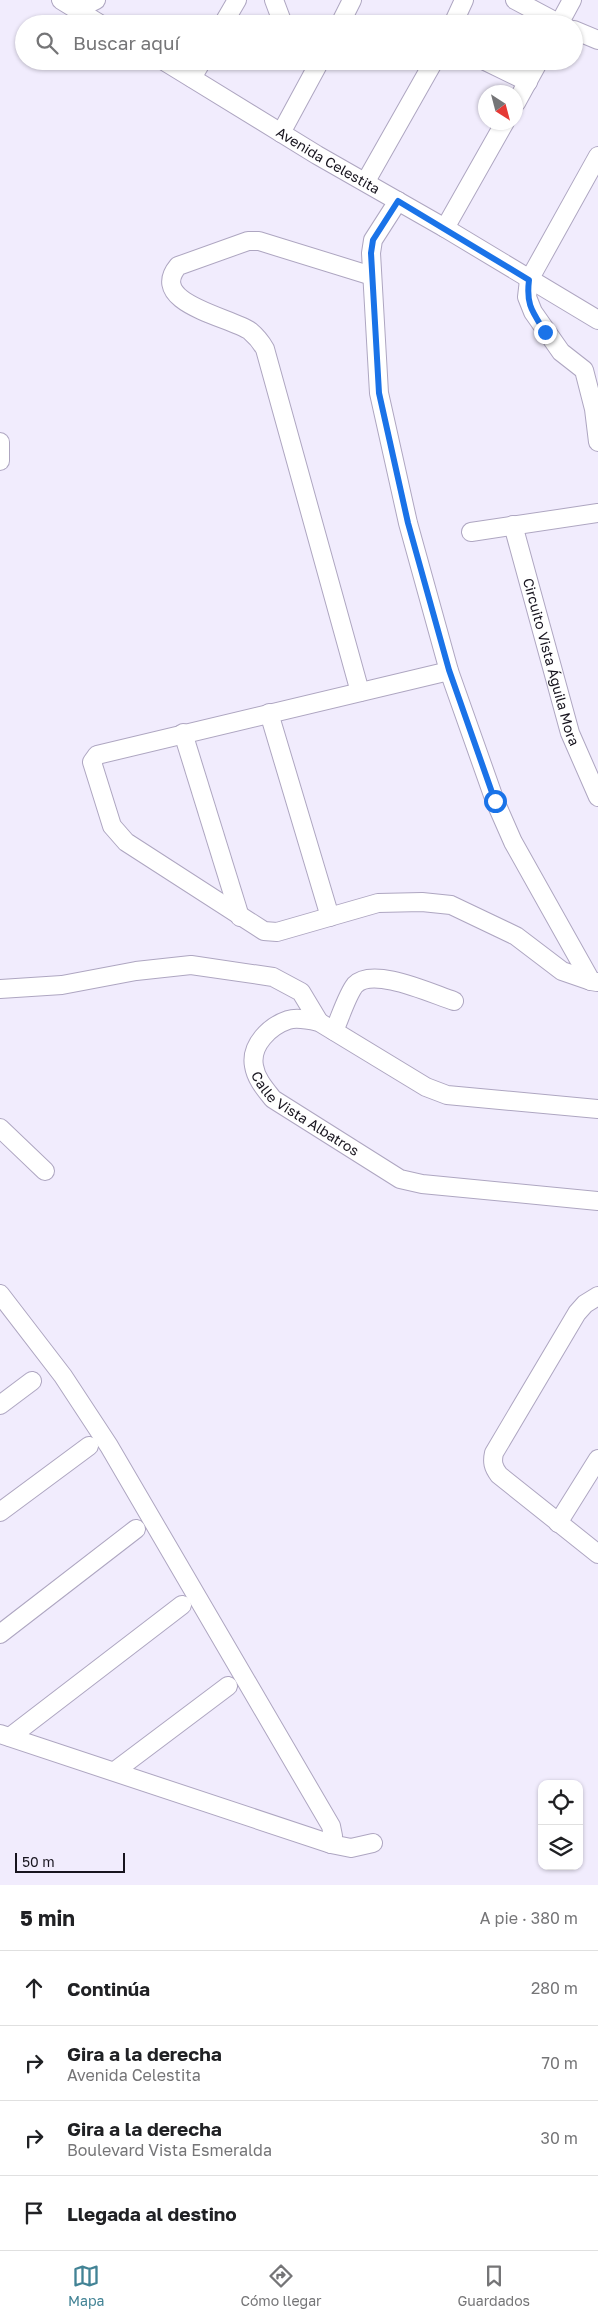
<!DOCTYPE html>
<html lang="es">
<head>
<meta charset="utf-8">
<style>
	:root { --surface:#fff; --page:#f6f6f6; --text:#202124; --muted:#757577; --line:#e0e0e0; --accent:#428395 }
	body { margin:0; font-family:"Golos Text",sans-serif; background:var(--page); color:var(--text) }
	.controls { position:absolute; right:15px; bottom:15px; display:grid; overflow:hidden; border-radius:10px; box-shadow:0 1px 4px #0004 }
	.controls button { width:45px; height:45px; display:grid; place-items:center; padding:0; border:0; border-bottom:1px solid var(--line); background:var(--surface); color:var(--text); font:25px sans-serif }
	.compass { position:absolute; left:478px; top:85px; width:45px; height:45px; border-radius:50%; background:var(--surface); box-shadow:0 1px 4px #0004; rotate:144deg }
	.scale { position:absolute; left:15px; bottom:12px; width:110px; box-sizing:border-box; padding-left:5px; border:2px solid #17141e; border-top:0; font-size:14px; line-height:18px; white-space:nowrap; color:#17141e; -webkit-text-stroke:4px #f1ecfd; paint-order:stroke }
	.stop { position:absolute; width:15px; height:15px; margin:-11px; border:4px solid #1a73e8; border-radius:50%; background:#fff }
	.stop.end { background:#1a73e8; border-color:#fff; box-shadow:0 1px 5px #0008 }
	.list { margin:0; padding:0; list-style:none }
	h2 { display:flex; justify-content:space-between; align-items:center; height:65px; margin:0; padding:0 20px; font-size:21px }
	h2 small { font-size:16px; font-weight:400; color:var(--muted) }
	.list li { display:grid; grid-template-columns:32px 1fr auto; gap:15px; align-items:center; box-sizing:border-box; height:75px; padding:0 20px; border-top:1px solid var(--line) }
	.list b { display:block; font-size:19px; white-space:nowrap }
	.list p { margin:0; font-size:16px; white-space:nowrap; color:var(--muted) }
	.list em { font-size:16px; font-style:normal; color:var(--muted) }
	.icon { flex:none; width:28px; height:28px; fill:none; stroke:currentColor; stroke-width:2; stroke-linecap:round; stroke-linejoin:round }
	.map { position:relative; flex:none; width:598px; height:1885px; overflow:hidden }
	.search { position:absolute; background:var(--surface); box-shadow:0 1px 4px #0004; left:15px; right:15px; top:15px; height:55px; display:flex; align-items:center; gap:12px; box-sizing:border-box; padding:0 18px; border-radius:28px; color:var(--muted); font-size:19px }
	.sheet { height:365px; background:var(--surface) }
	nav { display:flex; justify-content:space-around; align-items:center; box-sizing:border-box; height:70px; border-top:1px solid var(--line); background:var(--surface); font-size:14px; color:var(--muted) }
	nav a { display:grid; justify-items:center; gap:2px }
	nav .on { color:var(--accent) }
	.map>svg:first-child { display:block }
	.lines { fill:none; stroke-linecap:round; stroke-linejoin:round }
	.minor-casing { stroke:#aea6c1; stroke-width:20 }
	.minor { stroke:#fff; stroke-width:18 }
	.route { stroke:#1a73e8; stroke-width:6 }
	.labels { text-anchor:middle; stroke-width:5; stroke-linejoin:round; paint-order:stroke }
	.street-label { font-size:14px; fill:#17141e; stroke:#f1ecfd }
</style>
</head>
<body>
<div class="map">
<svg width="598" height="1885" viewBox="0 0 598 1885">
	<rect width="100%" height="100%" fill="#f1ecfd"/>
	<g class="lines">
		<g class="minor-casing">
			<g id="minor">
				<path d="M61 0 100 24"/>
				<path d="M274 0 283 24"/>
				<path d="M515 0 560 24"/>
				<path d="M76 10 96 0"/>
				<path d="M223 24 237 0"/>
				<path d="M340 24 352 0"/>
				<path d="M453 24 464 0"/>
				<path d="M559 24 572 0"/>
				<path d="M574 30 598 40"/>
				<path id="s1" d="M164 61 317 155 445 228 598 320"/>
				<path d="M485 61 528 82"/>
				<path d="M192 78 202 61"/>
				<path d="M516 103 539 61"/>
				<path d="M281 133 320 61"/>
				<path d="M598 156 529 280 527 297 533 312 561 352 584 370 594 409 598 442"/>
				<path d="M366 181 434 61"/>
				<path d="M398 201 373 240 371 253 379 393 408 523 449 671 495 801 513 842 591 981 597 982"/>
				<path d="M445 228 505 122"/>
				<path d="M0 442V461"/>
				<path id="s2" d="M513 525 570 733 598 797"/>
				<path d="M471 532 598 513"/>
				<path d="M449 671 97 755 92 762 112 826 126 842 264 931 277 932 378 903 422 902 451 905 516 936 562 971 591 981"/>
				<path d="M360 692 265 349C261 342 256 336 250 331 230 317 147 303 178 266L248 241H259L372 276"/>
				<path d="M269 713 330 917"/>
				<path d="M183 733 240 917"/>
				<path d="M0 989 62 985 136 971 191 965 273 977 301 992 319 1022"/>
				<path d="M334 1031C340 1018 347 995 355 985 373 966 432 994 454 1001"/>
				<path id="s3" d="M598 1109 447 1095 426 1087 319 1022C310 1020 297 1017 288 1020 270 1026 250 1045 254 1066 256 1079 265 1089 273 1099L400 1179 422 1184 598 1201"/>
				<path d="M0 1128 45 1171"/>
				<path d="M0 1294 63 1376 109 1446 331 1826 333 1836 331 1844"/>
				<path d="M598 1296 585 1304 577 1313 494 1453C492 1462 493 1467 499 1475L598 1554"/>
				<path d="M0 1405 32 1381"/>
				<path d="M0 1512 89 1446"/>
				<path d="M558 1523 598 1459"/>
				<path d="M0 1634 136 1529"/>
				<path d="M0 1734 331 1844 351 1848 373 1843"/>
				<path d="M10 1737 182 1605"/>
				<path d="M115 1771 228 1686"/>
			</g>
		</g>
		<use href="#minor" class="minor"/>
	</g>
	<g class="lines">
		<path class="route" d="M495 801 449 670 408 523 379 393 371 253 373 240 398 201 529 280C526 305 532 311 545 332"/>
	</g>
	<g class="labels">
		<g class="street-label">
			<text dy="5" stroke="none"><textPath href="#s1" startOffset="192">Avenida Celestita</textPath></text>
			<text dy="5" stroke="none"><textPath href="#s2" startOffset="142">Circuito Vista Águila Mora</textPath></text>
			<text dy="5" stroke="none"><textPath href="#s3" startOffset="465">Calle Vista Albatros</textPath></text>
		</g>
	</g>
</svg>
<div class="controls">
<button><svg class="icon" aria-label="locate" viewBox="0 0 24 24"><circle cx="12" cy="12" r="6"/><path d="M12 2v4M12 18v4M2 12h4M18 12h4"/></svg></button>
<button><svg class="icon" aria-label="layers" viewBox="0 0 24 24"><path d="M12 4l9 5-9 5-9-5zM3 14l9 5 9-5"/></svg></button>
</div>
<svg class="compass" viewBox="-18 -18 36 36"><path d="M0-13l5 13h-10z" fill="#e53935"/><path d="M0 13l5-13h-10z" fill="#757577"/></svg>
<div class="scale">50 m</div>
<div class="stop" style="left:495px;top:801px"></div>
<div class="stop end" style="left:545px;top:332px"></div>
<div class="search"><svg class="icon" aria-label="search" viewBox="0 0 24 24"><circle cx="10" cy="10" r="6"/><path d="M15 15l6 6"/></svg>Buscar aquí</div>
</div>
<section class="sheet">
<h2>5 min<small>A pie · 380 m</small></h2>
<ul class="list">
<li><svg class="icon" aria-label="ahead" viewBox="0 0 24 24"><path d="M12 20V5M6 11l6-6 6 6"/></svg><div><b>Continúa</b></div><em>280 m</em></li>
<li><svg class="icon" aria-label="right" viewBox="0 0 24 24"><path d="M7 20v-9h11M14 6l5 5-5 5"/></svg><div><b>Gira a la derecha</b><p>Avenida Celestita</p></div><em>70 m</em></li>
<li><svg class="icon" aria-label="right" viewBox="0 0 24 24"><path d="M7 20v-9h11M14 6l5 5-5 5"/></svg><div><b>Gira a la derecha</b><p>Boulevard Vista Esmeralda</p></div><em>30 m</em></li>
<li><svg class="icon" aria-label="arrive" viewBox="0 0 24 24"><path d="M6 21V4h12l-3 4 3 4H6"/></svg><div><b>Llegada al destino</b></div></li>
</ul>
</section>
<nav>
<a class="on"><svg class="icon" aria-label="map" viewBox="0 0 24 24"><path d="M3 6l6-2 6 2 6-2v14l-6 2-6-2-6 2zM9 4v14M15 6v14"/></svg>Mapa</a>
<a><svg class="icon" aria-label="directions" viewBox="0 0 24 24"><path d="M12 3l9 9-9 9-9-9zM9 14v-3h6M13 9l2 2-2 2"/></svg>Cómo llegar</a>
<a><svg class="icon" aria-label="saved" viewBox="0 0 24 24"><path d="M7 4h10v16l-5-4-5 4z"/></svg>Guardados</a>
</nav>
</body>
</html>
